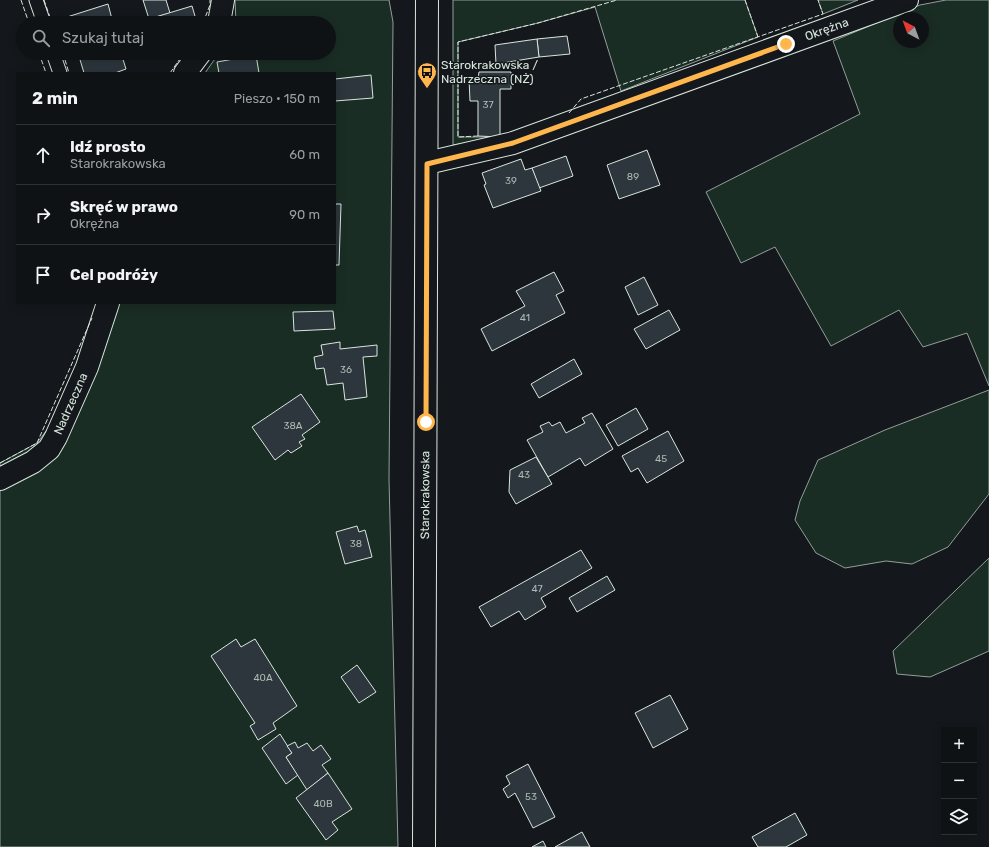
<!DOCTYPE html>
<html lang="pl">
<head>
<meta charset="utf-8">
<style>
	:root { --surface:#0f1215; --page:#181b1e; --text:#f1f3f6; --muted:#9b9ea0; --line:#2f3234 }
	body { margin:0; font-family:Rubik,sans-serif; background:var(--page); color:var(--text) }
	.controls { position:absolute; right:12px; bottom:12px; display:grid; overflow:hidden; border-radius:0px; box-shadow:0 2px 10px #0003 }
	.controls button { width:36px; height:36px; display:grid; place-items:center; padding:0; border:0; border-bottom:1px solid var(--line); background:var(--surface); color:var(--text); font:20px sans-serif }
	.compass { position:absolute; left:893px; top:12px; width:36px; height:36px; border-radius:50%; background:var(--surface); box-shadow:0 2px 10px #0003; rotate:319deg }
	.stop { position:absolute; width:12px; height:12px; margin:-9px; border:3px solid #ffb74d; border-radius:50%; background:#fff }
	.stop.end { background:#ffb74d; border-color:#fff; box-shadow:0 1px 4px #0008 }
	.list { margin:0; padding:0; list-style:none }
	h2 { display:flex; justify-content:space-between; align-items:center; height:52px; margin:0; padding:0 16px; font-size:17px }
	h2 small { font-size:13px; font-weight:400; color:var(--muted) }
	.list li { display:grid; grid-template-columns:26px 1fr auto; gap:12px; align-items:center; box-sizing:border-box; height:60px; padding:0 16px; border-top:1px solid var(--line) }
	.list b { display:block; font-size:15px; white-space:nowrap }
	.list p { margin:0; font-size:13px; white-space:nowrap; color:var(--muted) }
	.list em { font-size:13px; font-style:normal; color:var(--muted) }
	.icon { flex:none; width:22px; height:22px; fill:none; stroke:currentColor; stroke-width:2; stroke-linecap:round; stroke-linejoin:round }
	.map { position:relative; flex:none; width:989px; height:847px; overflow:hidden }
	.search { position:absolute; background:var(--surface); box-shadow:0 2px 10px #0003; left:16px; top:16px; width:320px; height:44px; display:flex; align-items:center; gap:10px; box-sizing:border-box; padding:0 14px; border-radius:22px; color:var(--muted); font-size:15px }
	.panel { position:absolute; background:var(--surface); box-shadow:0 2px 10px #0003; left:16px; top:72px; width:320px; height:232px; border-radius:0px }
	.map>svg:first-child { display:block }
	.green { fill:#1a2d24; stroke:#939e99; fill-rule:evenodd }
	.building { fill:#2c363c; stroke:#d8e6dc }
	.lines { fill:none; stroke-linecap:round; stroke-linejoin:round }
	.service-casing { stroke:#d8e6dc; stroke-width:15 }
	.minor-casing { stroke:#d8e6dc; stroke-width:24 }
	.tertiary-casing { stroke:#d8e6dc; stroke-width:24 }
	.service { stroke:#14181c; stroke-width:13 }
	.minor { stroke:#14181c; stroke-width:22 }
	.tertiary { stroke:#14181c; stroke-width:22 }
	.fence { stroke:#d8e6dc; stroke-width:1; stroke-dasharray:5 2; stroke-linecap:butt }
	.route { stroke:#ffb74d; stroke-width:5 }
	.labels { text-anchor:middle; stroke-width:3; stroke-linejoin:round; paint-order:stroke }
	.number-label { font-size:10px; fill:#adbab4 }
	.street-label { font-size:12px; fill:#d8e6dc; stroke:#14181c }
	.poi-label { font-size:12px; fill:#d8e6dc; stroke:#14181c; text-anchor:start }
</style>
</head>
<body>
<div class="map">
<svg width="989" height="847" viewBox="0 0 989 847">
	<rect width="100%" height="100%" fill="#14181c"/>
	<g class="green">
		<path d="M235 0H389L393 22 389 479 398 847H0V463L37 443 94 367 118 303H335V73H205L219 53H329V23H236Z"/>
		<path d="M453 0H745L758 37 621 91 595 7 538 23 458 42V137H500L453 145Z"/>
		<path d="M818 0H858L823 14Z"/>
		<path d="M946 0H989V386L967 333 923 347 899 310 831 346 775 247 741 263 706 192 860 114 833 41 920 5ZM899 18H923V42H899Z"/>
		<path d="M989 390V494L948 547 912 564 886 561 845 568 816 553 795 520 800 501 818 460 885 430Z"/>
		<path d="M989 558V651L930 677 897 674 893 651Z"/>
	</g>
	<g class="building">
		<path d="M143 0H166L170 13 149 19Z"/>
		<path d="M108 4 113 23H69L67 17Z"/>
		<path d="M192 6 197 23H150L149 19Z"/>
		<path d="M567 36 570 54 539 57 537 39Z"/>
		<path d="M537 39 539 57 496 64 495 45Z"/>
		<path d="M78 53H121L126 69 115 73H84Z"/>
		<path d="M256 55 259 73H219L217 62Z"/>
		<path d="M479 72H511V89H500V137L478 136V101H470L469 79H478Z"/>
		<path d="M371 75 373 98 335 101V79Z"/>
		<path d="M647 150 660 185 619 199 607 165Z"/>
		<path d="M566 156 573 176 539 188 532 168Z"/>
		<path d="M521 159 525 170 532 168 541 191 493 208 484 185 486 184 482 173Z"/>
		<path d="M335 204H341L339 265H335Z"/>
		<path d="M554 272 564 291 556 295 565 313 492 351 481 329 525 306 516 291Z"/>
		<path d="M644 277 658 305 638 315 625 287Z"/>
		<path d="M669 310 680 330 646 349 634 329Z"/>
		<path d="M333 311 335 329 294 331 293 312Z"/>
		<path d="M340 342V349L377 345V356L363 357 367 397 345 400 343 383 327 385 324 368 316 369 314 357 323 355 321 345Z"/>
		<path d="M574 359 582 374 539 398 531 384Z"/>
		<path d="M301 394 320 422 302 435 305 439 299 442 302 446 291 453 288 450 275 460 252 427Z"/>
		<path d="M636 408 648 429 618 446 606 425Z"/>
		<path d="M592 413 613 449 585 466 580 458 548 477 527 440 543 432 540 426 549 422 552 426 560 422 566 433 585 423 582 418Z"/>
		<path d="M668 431 684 461 647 483 638 468 631 472 622 456Z"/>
		<path d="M536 457 552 484 516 504 509 492 510 470Z"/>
		<path d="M357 526 359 532 365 530 372 557 345 564 336 532Z"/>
		<path d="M581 550 592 568 541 598 546 607 525 620 519 611 491 627 479 607Z"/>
		<path d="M607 576 615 590 577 612 569 598Z"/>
		<path d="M236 639 241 647 255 639 297 706 273 723 276 729 258 740 250 726 255 723 211 656Z"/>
		<path d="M357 665 376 692 359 703 341 677Z"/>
		<path d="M670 695 688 729 653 748 635 713Z"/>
		<path d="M280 734 292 753 286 757 298 775 286 784 262 748Z"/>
		<path d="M295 742 298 748 307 743 313 751 321 745 331 759 322 765 328 773 307 790 286 757 292 753 287 746Z"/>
		<path d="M528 764 555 817 533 828 515 793 508 798 503 789 510 784 506 776Z"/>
		<path d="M328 773 352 809 332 822 338 830 326 840 296 798Z"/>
		<path d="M795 813 807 835 786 847H758L752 837Z"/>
		<path d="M582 832 590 847H555Z"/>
		<path d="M543 841 546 847H532Z"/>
	</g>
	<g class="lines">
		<g class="service-casing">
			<g id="service">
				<path d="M36 0 44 23"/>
				<path d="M53 53 60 73"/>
			</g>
		</g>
		<g class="minor-casing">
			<g id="minor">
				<path d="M219 23 223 0"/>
				<path d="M185 73 200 53"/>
				<path id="s1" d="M427 163 513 143 907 0"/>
				<path id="s2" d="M0 479 33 462 49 449 56 437 87 367 108 303"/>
			</g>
		</g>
		<g class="tertiary-casing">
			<g id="tertiary">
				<path id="s3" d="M424 847 427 0"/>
			</g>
		</g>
		<use href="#service" class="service"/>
		<use href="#minor" class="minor"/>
		<use href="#tertiary" class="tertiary"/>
		<g class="fence">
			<path d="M21 0 29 23"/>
			<path d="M44 0 52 23"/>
			<path d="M745 0 758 37"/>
			<path d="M203 23 210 5V0"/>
			<path d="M39 53 46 73"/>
			<path d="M63 53 69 73"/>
			<path d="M162 73H163"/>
			<path d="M170 73 184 53"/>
			<path d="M569 113 581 99 823 14 818 0"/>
			<path d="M478 136 458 137V42L538 23 617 0"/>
			<path d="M0 463 37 443 92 318"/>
		</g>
	</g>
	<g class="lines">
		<path class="route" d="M426 422 427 164 513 143 786 44"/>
	</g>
	<defs>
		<g id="bus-pin" transform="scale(1)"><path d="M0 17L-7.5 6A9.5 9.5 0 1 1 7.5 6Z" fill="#ffb74d" stroke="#14181c"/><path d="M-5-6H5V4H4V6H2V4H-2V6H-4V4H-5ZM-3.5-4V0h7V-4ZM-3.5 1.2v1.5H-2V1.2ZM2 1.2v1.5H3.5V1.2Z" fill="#111"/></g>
	</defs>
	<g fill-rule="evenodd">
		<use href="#bus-pin" x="427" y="72"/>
	</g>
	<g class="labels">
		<g class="number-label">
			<text x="488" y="108">37</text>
			<text x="633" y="180">89</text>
			<text x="511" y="184">39</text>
			<text x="525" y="321">41</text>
			<text x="346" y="373">36</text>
			<text x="293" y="429">38A</text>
			<text x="661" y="462">45</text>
			<text x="524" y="478">43</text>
			<text x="356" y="547">38</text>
			<text x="537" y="592">47</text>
			<text x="263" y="681">40A</text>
			<text x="531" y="800">53</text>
			<text x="323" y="807">40B</text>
		</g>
		<g class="street-label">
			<text dy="4" stroke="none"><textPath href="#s1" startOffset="422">Okrężna</textPath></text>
			<text dy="4" stroke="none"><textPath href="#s2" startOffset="108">Nadrzeczna</textPath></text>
			<text dy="4" stroke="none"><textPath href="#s3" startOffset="352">Starokrakowska</textPath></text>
		</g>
		<g class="poi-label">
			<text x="441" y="69">Starokrakowska /<tspan x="441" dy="14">Nadrzeczna (NŻ)</tspan></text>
		</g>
	</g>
</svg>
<div class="controls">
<button>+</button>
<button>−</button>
<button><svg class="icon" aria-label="layers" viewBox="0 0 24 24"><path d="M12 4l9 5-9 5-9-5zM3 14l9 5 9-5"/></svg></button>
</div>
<svg class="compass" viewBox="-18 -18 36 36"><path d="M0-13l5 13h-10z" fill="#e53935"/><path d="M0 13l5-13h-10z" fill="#9b9ea0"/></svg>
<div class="stop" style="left:426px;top:422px"></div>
<div class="stop end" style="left:786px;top:44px"></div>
<div class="search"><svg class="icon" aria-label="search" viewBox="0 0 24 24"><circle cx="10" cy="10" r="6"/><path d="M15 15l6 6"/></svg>Szukaj tutaj</div>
<section class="panel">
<h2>2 min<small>Pieszo · 150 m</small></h2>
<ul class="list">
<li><svg class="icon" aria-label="ahead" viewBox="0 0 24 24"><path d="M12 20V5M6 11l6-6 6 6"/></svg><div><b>Idź prosto</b><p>Starokrakowska</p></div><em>60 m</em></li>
<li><svg class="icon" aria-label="right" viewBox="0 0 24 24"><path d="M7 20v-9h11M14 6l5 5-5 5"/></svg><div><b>Skręć w prawo</b><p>Okrężna</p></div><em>90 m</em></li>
<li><svg class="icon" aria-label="arrive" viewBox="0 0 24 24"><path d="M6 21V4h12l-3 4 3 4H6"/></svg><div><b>Cel podróży</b></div></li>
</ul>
</section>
</div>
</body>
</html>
